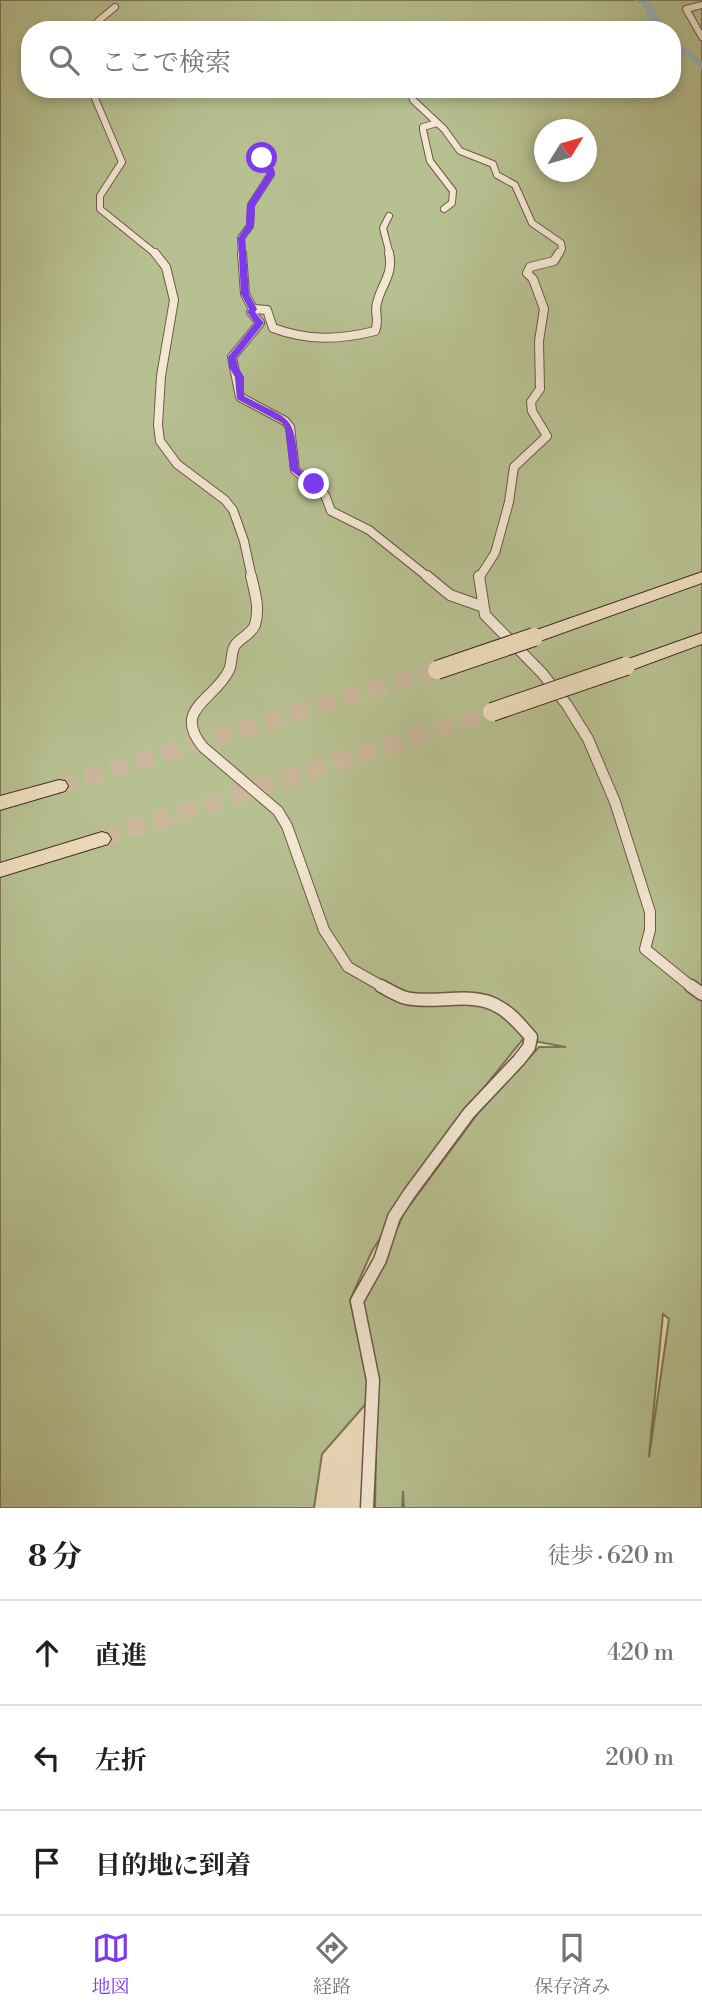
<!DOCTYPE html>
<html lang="ja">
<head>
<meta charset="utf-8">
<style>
	:root { --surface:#fff; --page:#f6f6f6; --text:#202124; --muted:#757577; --line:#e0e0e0; --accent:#7c3aed }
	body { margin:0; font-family:"Libre Bodoni","Noto Serif JP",serif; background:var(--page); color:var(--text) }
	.compass { position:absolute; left:534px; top:119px; width:63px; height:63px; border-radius:50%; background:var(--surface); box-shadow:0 4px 10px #0003; rotate:53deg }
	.stop { position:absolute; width:21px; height:21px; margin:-16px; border:5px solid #7c3aed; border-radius:50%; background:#fff }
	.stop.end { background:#7c3aed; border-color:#fff; box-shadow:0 2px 7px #0008 }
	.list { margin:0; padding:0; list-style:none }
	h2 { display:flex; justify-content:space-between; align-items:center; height:91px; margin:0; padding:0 28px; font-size:30px }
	h2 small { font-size:23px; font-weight:400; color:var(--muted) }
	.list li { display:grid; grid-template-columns:46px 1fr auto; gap:21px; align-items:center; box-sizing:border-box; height:105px; padding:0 28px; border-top:2px solid var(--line) }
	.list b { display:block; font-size:26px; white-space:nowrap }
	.list em { font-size:23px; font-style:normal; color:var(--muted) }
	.icon { flex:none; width:38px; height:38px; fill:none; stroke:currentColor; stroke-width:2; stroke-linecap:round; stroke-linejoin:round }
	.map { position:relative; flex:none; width:702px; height:1508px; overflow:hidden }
	.search { position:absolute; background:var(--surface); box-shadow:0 4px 10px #0003; left:21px; right:21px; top:21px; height:77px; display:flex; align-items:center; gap:18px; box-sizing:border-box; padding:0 24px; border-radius:28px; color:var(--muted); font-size:26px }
	.sheet { height:406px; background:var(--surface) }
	nav { display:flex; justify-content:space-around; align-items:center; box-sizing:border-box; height:98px; border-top:2px solid var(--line); background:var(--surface); font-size:19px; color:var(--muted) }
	nav a { display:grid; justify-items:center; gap:4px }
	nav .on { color:var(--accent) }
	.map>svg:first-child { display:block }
	.green { fill:#b7c091; stroke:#7e7658; stroke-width:2; fill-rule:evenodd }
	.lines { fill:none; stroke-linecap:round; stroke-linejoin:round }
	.stream { stroke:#7a807d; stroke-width:2 }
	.river { fill:#9db8bb; fill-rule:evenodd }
	.highway-tunnel { stroke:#cbb79c; stroke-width:18; stroke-dasharray:18 9; stroke-linecap:butt }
	.street-far3-casing { stroke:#6f5747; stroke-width:8 }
	.street-far2-casing { stroke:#6f5747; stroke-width:10 }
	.street-far1-casing { stroke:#6f5747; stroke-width:12 }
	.street-casing { stroke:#6f5747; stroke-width:15 }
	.highway-casing { stroke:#452b20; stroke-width:2 }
	.street-far3 { stroke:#f3e7d3; stroke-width:6 }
	.street-far2 { stroke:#f3e7d3; stroke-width:8 }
	.street-far1 { stroke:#f3e7d3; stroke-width:10 }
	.street { stroke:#f3e7d3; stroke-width:12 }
	.highway { fill:#ecdabb; fill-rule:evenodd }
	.highway-bridge-casing { stroke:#452b20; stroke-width:20; stroke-linecap:butt }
	.highway-bridge { stroke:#ecdabb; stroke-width:18 }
	.route { fill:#7c3aed }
</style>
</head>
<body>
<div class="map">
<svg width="702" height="1508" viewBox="0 0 702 1508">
	<rect width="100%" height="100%" fill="#ecdabb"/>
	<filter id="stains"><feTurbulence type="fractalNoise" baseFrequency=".00286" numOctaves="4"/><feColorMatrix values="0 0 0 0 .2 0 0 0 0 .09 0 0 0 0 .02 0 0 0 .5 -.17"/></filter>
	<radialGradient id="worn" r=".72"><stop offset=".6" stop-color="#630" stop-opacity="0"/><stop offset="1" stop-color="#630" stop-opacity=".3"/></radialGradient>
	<path class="green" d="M0 0H702V1508H404L403 1491 402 1508H375L376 1451 371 1398 322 1454 314 1508H0ZM30 30H672V89H30ZM544 130H586V172H544ZM523 1039 566 1047H539L479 1112 404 1213 363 1303 370 1394 350 1300 372 1251 454 1125ZM663 1314 669 1319 649 1457V1456Z"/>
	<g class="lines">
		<path class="stream" d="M643 1 646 0"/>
		<g class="river">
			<path d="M635 0 652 3 664 30H654L648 21 644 6Z"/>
			<path d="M672 37 702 61V69L672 45Z"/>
		</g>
		<g class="highway-tunnel">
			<path d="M59 786 437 670"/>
			<path d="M102 839 492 712"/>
		</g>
		<g class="street-far3-casing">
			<g id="street-far3">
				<path d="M702 5 686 9 702 37"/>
				<path d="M99 30 97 22 115 7"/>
				<path d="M91 89 122 162 100 196V209L157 255"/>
				<path d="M410 89 413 100 444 129 460 151 493 164 497 175 515 185 532 223 561 243 562 249 558 255"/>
				<path d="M437 123 423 127V130L430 161 453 191 452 203 444 209"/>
				<path d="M389 216 383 228 390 255"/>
				<path d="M242 255 241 238 250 226 251 205 271 174 262 158"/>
			</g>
		</g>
		<g class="street-far2-casing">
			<g id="street-far2">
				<path d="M155 253 166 267 174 300 161 376 158 425 160 441 177 464 225 500 233 510 244 541 252 578"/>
				<path d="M242 253 245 294 253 309 251 312 260 323 232 357 240 397 285 421 290 427 295 470 325 495 331 511 369 530 429 578"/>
				<path d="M253 309 267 310 273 328C308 341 339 340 375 331 380 320 374 314 377 303 381 285 394 274 389 253"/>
				<path d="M479 578 495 553 509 502 514 467 547 436 532 411 531 402 540 389 539 341 544 309 533 279 527 273 530 267 554 261 559 253"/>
			</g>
		</g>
		<g class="street-far1-casing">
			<g id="street-far1">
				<path d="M251 576C255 593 260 608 255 625 252 633 242 637 236 644 230 651 233 662 229 670 216 699 171 709 203 747L278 811 287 826 324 930 348 967 385 988"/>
				<path d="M427 576 450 595 481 606"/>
				<path d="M479 576 485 615 542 673 567 705 588 739 615 802 650 912V930L645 949 693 988"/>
			</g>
		</g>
		<g class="street-casing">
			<g id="street">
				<path d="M691 986 702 994"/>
				<path d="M367 1508 373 1380 357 1301 380 1260 394 1217 409 1194 469 1113 519 1060 529 1047 531 1037C521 1026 512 1014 499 1007 473 990 436 1005 406 998 398 996 389 990 381 986"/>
			</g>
		</g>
		<g class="highway-casing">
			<g id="highway">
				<path d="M702 572V583L540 641 534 642 526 637 528 633Z"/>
				<path d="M702 633V644L626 672 618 666 620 662Z"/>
				<path d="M59 780 65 781 68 786 65 791 0 810V796Z"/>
				<path d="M102 832 108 834 111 839 108 844 0 877V863Z"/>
			</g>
		</g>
		<use href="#street-far3" class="street-far3"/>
		<use href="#street-far2" class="street-far2"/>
		<use href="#street-far1" class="street-far1"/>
		<use href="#street" class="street"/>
		<use href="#highway" class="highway"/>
		<g class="highway-bridge-casing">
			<g id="highway-bridge">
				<path d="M437 670 534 637"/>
				<path d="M492 712 626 666"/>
			</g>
		</g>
		<use href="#highway-bridge" class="highway-bridge"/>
	</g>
	<path class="route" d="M260 156H265L274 169 275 174 255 205 254 226 245 238 249 294 257 309 255 312 264 323 236 358 238 367 244 377V396C293 422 293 412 299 469L317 482 319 484 314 487 290 470 285 427 282 423 237 399 235 377 229 367 228 357 255 323 247 312 249 309 241 294 238 238 246 226 247 205 267 174Z"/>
	<rect width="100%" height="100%" filter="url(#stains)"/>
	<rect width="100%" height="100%" fill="url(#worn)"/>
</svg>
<svg class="compass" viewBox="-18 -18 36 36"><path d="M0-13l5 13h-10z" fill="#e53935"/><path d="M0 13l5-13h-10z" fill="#757577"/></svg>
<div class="stop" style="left:262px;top:158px"></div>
<div class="stop end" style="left:314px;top:484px"></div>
<div class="search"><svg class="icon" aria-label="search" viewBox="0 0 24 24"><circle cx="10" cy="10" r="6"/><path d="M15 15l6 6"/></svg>ここで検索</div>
</div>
<section class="sheet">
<h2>8 分<small>徒歩 · 620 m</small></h2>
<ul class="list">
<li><svg class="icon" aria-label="ahead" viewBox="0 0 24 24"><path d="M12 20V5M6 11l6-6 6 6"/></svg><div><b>直進</b></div><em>420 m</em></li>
<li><svg class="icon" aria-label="left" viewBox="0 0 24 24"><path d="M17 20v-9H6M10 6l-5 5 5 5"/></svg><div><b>左折</b></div><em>200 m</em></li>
<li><svg class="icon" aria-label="arrive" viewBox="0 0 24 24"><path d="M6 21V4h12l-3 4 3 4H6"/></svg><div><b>目的地に到着</b></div></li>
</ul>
</section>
<nav>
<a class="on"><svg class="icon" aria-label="map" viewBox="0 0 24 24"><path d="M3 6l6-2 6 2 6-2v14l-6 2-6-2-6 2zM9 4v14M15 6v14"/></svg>地図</a>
<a><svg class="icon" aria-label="directions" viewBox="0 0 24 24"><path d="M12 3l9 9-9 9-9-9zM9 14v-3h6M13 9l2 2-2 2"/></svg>経路</a>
<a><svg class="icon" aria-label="saved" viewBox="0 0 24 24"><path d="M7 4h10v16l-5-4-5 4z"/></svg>保存済み</a>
</nav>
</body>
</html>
